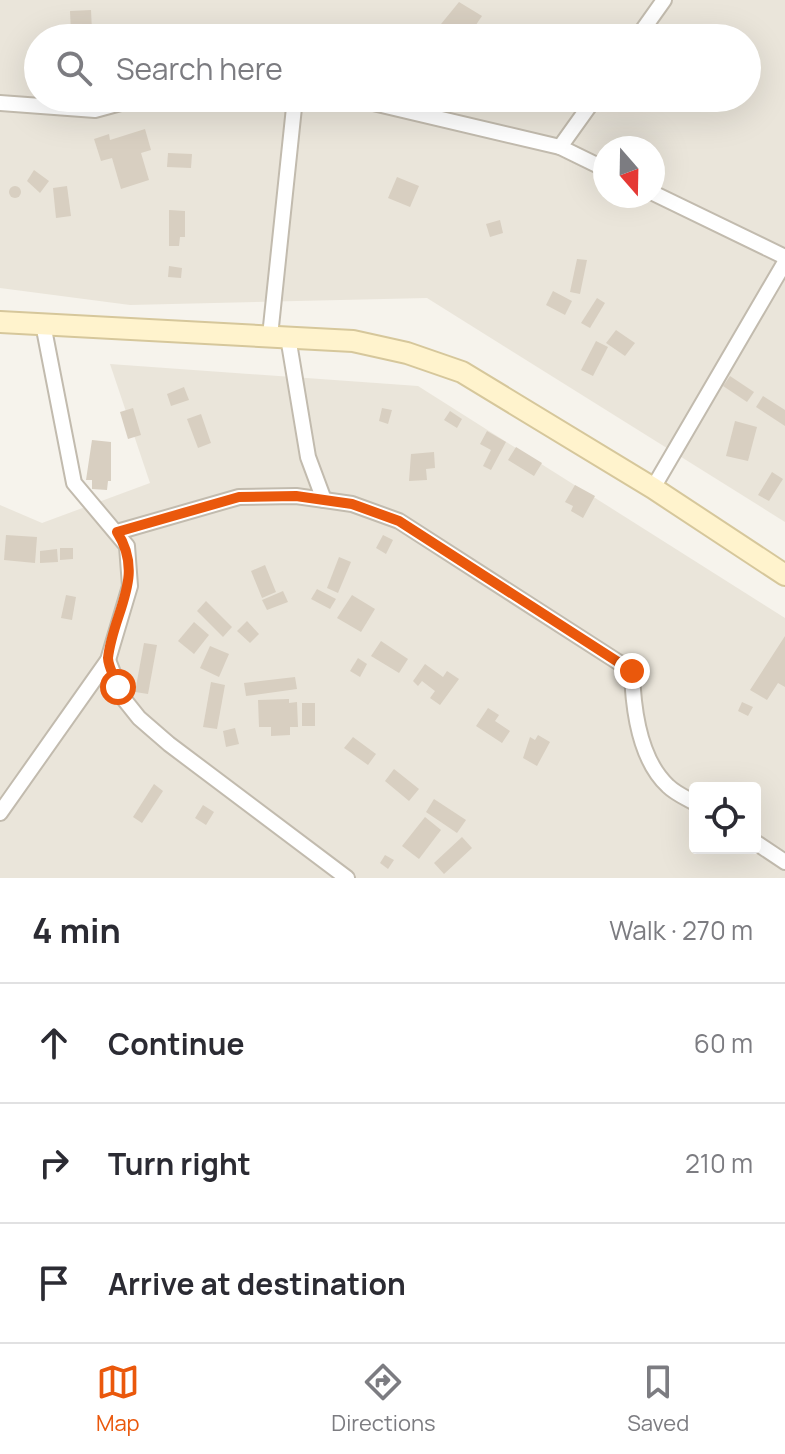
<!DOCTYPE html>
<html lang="en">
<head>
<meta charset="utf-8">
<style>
	:root { --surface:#fff; --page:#f7f7f7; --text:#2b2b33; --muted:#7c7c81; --line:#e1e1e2; --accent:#ea580c }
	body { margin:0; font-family:Manrope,sans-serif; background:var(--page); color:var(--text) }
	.controls { position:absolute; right:24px; bottom:24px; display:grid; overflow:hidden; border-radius:8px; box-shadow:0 8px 32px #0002 }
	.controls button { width:72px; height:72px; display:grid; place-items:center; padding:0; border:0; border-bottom:2px solid var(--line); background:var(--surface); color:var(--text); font:40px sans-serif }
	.compass { position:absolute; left:593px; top:136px; width:72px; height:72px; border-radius:50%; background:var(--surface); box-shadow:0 8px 32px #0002; rotate:160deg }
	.stop { position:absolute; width:24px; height:24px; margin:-18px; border:6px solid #ea580c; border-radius:50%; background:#fff }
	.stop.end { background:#ea580c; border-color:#fff; box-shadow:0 2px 8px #0008 }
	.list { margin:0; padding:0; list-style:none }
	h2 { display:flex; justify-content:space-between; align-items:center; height:104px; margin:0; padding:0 32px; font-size:34px }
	h2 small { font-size:26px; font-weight:400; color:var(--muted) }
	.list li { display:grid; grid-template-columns:52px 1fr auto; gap:24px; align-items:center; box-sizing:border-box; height:120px; padding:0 32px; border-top:2px solid var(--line) }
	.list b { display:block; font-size:30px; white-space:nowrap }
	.list em { font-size:26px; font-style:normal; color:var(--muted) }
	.icon { flex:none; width:44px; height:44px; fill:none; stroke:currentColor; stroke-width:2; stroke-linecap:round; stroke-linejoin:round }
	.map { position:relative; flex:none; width:785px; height:878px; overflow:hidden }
	.search { position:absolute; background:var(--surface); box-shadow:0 8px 32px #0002; left:24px; right:24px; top:24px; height:88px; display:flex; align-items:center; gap:20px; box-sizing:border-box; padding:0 28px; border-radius:44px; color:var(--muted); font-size:30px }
	.sheet { height:464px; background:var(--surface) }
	nav { display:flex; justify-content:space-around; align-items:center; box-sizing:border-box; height:112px; border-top:2px solid var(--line); background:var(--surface); font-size:22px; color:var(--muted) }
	nav a { display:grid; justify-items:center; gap:4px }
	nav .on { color:var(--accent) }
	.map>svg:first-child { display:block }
	.residential { fill:#eae5da; fill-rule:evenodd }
	.building { fill:#d8cfc1 }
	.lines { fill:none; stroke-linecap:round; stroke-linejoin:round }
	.street-casing { stroke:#c2bbae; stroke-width:18 }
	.secondary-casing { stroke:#d6c79b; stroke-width:24 }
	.street { stroke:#fff; stroke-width:14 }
	.secondary { stroke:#fff3cd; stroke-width:20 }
	.route { stroke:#ea580c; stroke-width:10 }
</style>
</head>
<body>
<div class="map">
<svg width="785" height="878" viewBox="0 0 785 878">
	<rect width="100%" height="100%" fill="#f6f3ec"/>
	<g class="residential">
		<path d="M0 0H785V522L427 298 130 305 0 288ZM38 38H747V98H38ZM605 148H653V196H605Z"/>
		<path d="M110 364 418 386 785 618V878H0V505L42 523 150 483ZM695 788H755V848H695Z"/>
	</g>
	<g class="building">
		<path d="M459 2 482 16 467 38H451L437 29Z"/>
		<path d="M91 10 92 31 71 33 70 11Z"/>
		<path d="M516 25 530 38H511L507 34Z"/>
		<path d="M145 129 151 150 141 153 149 180 121 189 112 158 101 161 94 139 109 134 110 140Z"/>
		<path d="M168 153 192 154 191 168 167 167Z"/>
		<path d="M34 170 49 181 40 193 27 181Z"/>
		<path d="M397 177 419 186 410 207 388 198Z"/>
		<circle cx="15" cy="192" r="6"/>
		<path d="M67 186 71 216 56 218 53 188Z"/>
		<path d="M169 210 185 211V237H180L179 246H169Z"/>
		<path d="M500 220 503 233 490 237 486 224Z"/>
		<path d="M577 259 587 260 580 294 570 292Z"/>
		<path d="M169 266 182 268 181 278 168 277Z"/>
		<path d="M553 291 572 301 565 315 546 305Z"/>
		<path d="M597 298 605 303 590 328 581 323Z"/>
		<path d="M616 330 635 343 625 356 606 343Z"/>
		<path d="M596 341 608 347 593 376 581 370Z"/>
		<path d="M730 376 754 392 747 402 723 386Z"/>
		<path d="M184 387 189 400 171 406 167 394Z"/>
		<path d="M763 396 785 410V426L756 407Z"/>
		<path d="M133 408 141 435 128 439 120 412Z"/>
		<path d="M382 408 392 410 388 424 379 421Z"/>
		<path d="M450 411 462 419 457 428 444 420Z"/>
		<path d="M201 414 211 443 198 448 187 419Z"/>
		<path d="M735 421 757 427 748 461 726 456Z"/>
		<path d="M487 431 506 442 491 470 483 466 491 450 480 444Z"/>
		<path d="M92 440 111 442V481H108L107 490 92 489V480H86Z"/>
		<path d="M516 447 542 463 534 476 508 460Z"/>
		<path d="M434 452 435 468 426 469 427 480 409 481 411 454Z"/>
		<path d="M772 472 783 479 769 501 758 495Z"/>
		<path d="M575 485 595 496 583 518 571 511 573 506 565 502Z"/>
		<path d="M6 535 37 537 35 563 4 560Z"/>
		<path d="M383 535 393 540 386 554 376 548Z"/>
		<path d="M60 548H73V559L60 560Z"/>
		<path d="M57 549 58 562 40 563V551Z"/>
		<path d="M339 557 351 562 338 593 327 588Z"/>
		<path d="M265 565 276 592 262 598 251 571Z"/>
		<path d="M317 589 336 599 330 609 311 599Z"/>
		<path d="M283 591 288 602 267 610 262 600Z"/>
		<path d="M66 595 76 597 72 620 61 618Z"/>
		<path d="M352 595 375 609 361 632 337 618Z"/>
		<path d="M206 601 232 627 223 637 197 611Z"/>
		<path d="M247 621 259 634 250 643 237 631Z"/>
		<path d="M194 622 209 635 194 654 178 641Z"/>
		<path d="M785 636V687L778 683 767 700 750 690Z"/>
		<path d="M381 641 408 659 399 673 371 656Z"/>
		<path d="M144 643 157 645 148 694 135 692Z"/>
		<path d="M210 646 229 654 219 677 200 668Z"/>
		<path d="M358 658 367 664 360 677 350 671Z"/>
		<path d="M425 664 443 677 447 671 459 679 440 705 430 698 435 691 422 681 418 686 413 681Z"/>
		<path d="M295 677 297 689 246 696 244 683Z"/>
		<path d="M211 682 225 685 217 729 203 727Z"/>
		<path d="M289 699V703L297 702 298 727H290V735L271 736V727H259L258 700Z"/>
		<path d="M742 702 753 707 748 716 738 711Z"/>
		<rect x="302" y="703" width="13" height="23"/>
		<path d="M488 708 499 715 495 721 510 731 502 743 476 726Z"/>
		<path d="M235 728 239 744 226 747 223 731Z"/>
		<path d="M538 735 550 742 537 766 523 758 530 737 535 740Z"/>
		<path d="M353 737 376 754 368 765 344 748Z"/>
		<path d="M394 769 419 789 409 801 385 781Z"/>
		<path d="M154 784 163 791 142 823 133 817Z"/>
		<path d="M434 799 466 820 457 833 426 812Z"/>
		<path d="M203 805 214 812 206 825 195 818Z"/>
		<path d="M425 817 441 830 419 859 402 846Z"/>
		<path d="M462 837 472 848 444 874 434 863Z"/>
		<path d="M385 855 394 860 388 869 380 863Z"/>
	</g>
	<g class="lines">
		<g class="street-casing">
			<g id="street">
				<path d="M637 38 664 0"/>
				<path d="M352 98 560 147 605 169"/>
				<path d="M0 103 95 110 139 98"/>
				<path d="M560 147 595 98"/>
				<path d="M653 193 785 257"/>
				<path d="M270 336 295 98"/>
				<path d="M288 337 308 457 324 500"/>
				<path d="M653 488 785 262"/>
				<path d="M117 532 239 497 296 496 352 504 399 521 632 671C633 707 639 759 668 786 675 793 686 798 695 803"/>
				<path d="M108 660 123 698 139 718 169 744 347 878"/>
				<path d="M0 813 108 660 130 586 127 546 74 483 43 324"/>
				<path d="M755 842 785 862"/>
			</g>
		</g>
		<g class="secondary-casing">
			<path id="secondary" d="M0 322 353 341 407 353 462 372 653 488 785 575"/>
		</g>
		<use href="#street" class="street"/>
		<use href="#secondary" class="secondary"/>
	</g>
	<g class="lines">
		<path class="route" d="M118 687C115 679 108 666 108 658 113 612 146 577 117 532L239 497 296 496 352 504 399 521 632 671"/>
	</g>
</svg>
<div class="controls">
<button><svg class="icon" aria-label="locate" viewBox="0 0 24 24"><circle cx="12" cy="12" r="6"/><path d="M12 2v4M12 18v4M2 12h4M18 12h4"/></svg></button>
</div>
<svg class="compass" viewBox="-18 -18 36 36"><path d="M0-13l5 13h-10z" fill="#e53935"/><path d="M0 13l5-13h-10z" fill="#7c7c81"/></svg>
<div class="stop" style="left:118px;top:687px"></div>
<div class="stop end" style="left:632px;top:671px"></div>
<div class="search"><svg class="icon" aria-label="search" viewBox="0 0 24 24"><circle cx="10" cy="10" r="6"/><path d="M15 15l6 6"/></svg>Search here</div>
</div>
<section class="sheet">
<h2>4 min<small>Walk · 270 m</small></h2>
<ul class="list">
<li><svg class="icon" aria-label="ahead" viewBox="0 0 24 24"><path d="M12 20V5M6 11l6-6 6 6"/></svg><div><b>Continue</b></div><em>60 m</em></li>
<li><svg class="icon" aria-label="right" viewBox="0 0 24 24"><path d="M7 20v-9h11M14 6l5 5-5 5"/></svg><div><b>Turn right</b></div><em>210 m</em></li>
<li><svg class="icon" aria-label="arrive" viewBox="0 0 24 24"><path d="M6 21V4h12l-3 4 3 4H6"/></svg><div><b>Arrive at destination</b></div></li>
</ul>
</section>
<nav>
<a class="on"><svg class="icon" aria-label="map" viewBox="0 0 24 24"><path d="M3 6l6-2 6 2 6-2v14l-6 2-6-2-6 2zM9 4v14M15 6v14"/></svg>Map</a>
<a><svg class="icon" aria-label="directions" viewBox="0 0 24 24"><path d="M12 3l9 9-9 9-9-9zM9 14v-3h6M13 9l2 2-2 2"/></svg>Directions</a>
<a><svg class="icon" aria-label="saved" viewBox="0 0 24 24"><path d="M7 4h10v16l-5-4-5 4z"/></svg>Saved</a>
</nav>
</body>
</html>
